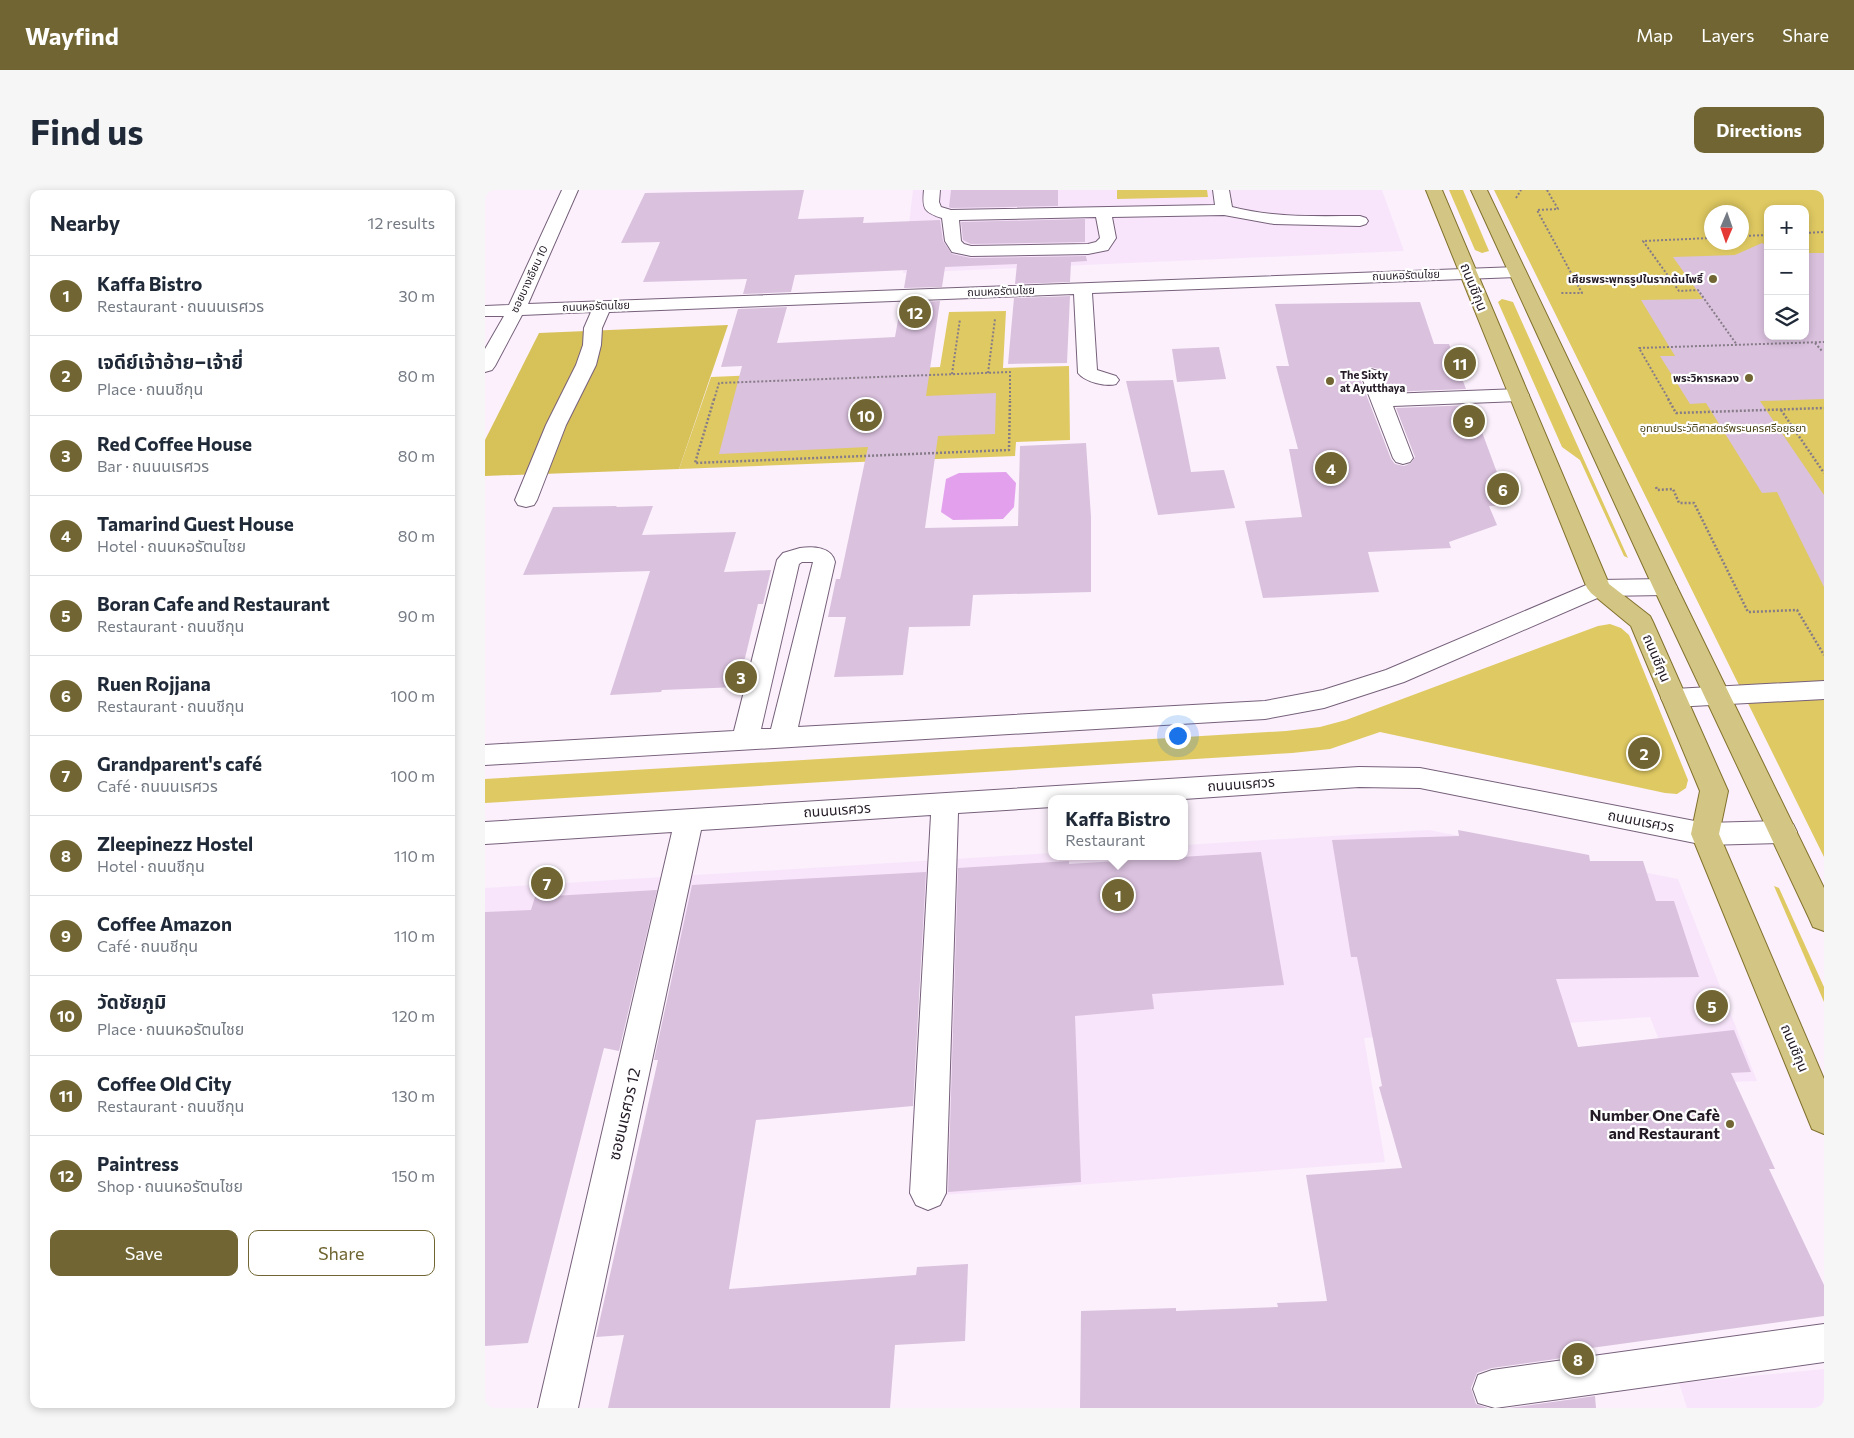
<!DOCTYPE html>
<html lang="en">
<head>
<meta charset="utf-8">
<style>
	:root { --surface:#fff; --page:#f6f6f7; --text:#1f2937; --muted:#747a83; --line:#e0e1e3; --accent:#716633 }
	body { margin:0; font-family:Commissioner,"Noto Sans Thai",sans-serif; background:var(--page); color:var(--text) }
	.controls { position:absolute; right:15px; top:15px; display:grid; overflow:hidden; border-radius:10px; box-shadow:0 2px 8px #0003 }
	.controls button { width:45px; height:45px; display:grid; place-items:center; padding:0; border:0; border-bottom:1px solid var(--line); background:var(--surface); color:var(--text); font:25px sans-serif }
	.compass { position:absolute; left:1219px; top:15px; width:45px; height:45px; border-radius:50%; background:var(--surface); box-shadow:0 2px 8px #0003; rotate:182deg }
	.you { position:absolute; left:692px; top:545px; width:18px; height:18px; margin:-12px; border:4px solid #fff; border-radius:50%; background:#1a73e8; box-shadow:0 0 0 8px #1a73e833 }
	.badge { display:grid; place-items:center; width:32px; height:32px; border-radius:50%; background:var(--accent); color:#fff; font-size:16px; font-weight:700 }
	.pin { position:absolute; translate:-50% -50%; border:2px solid #fff; box-shadow:0 1px 5px #0006 }
	.popup { position:absolute; left:563px; top:605px; width:140px; height:65px; box-sizing:border-box; display:grid; place-content:center; border-radius:10px; background:var(--surface); filter:drop-shadow(0 1px 4px #0005); font-size:16px; white-space:nowrap; color:var(--muted) }
	.popup b { font-size:19px; color:var(--text) }
	.popup::after { content:''; position:absolute; left:50%; top:100%; margin-left:-10px; border:10px solid transparent; border-top-color:var(--surface) }
	.list { margin:0; padding:0; list-style:none }
	h2 { display:flex; justify-content:space-between; align-items:center; height:65px; margin:0; padding:0 20px; font-size:21px }
	h2 small { font-size:16px; font-weight:400; color:var(--muted) }
	.list li { display:grid; grid-template-columns:32px 1fr auto; gap:15px; align-items:center; box-sizing:border-box; height:80px; padding:0 20px; border-top:1px solid var(--line) }
	.list b { display:block; font-size:19px; white-space:nowrap }
	.list p { margin:0; font-size:16px; white-space:nowrap; color:var(--muted) }
	.list em { font-size:16px; font-style:normal; color:var(--muted) }
	.actions { display:flex; gap:10px; padding:15px 20px }
	.actions a { flex:1; padding:11px 0; border:1px solid var(--accent); border-radius:10px; text-align:center; font-size:18px; color:var(--accent) }
	.actions .main { background:var(--accent); color:#fff }
	.icon { flex:none; width:28px; height:28px; fill:none; stroke:currentColor; stroke-width:2; stroke-linecap:round; stroke-linejoin:round }
	.map { position:relative; flex:none; width:1339px; height:1218px; overflow:hidden; border-radius:10px }
	header { display:flex; align-items:center; gap:30px; box-sizing:border-box; height:70px; padding:0 25px; background:var(--accent); color:#fff }
	header strong { font-size:24px }
	nav { display:flex; gap:28px; margin-inline-start:auto; font-size:18px }
	.intro { display:flex; align-items:center; justify-content:space-between; box-sizing:border-box; height:120px; padding:0 30px }
	h1 { margin:0; font-size:35px }
	.button { padding:12px 22px; border-radius:10px; background:var(--accent); color:#fff; font-size:18px; font-weight:700 }
	main { display:flex; gap:30px; padding:0 30px }
	aside { flex:1; background:var(--surface); border-radius:10px; box-shadow:0 2px 8px #0003 }
	.map>svg:first-child { display:block }
	.built { fill:#f8e5fb }
	.green { fill:#dfc962; fill-rule:evenodd }
	.forest { fill:#d7c159 }
	.water { fill:#e3a1ed }
	.building { fill:#dac1de }
	.lines { fill:none; stroke-linecap:round; stroke-linejoin:round }
	.minor-casing { stroke:#76607a; stroke-width:2 }
	.major-casing { stroke:#82712d; stroke-width:2 }
	.path-far1 { stroke:#867c88; stroke-width:2; stroke-dasharray:2 2; stroke-linecap:butt }
	.path { stroke:#867c88; stroke-width:2.5; stroke-dasharray:2 2; stroke-linecap:butt }
	.minor { fill:#fff; fill-rule:evenodd }
	.major { fill:#d3c583; fill-rule:evenodd }
	.poi-dot { fill:#716633; stroke:#fff; stroke-width:2 }
	.labels { text-anchor:middle; stroke-width:4.5; stroke-linejoin:round; paint-order:stroke }
	.far-street-label { font-size:11px; fill:#241b26; stroke:#fff }
	.far-poi-label { font-size:11px; font-weight:bold; fill:#241b26; stroke:#fff; text-anchor:end }
	.far-park-label { font-size:11px; fill:#4b4216; stroke:#fff }
	.street-label { font-size:14px; fill:#241b26; stroke:#fff }
	.near-street-label { font-size:16px; fill:#241b26; stroke:#fff }
	.near-poi-label { font-size:16px; font-weight:bold; fill:#241b26; stroke:#fff; text-anchor:end }
</style>
</head>
<body>
<header>
<strong>Wayfind</strong>
<nav><a>Map</a><a>Layers</a><a>Share</a></nav>
</header>
<div class="intro"><h1>Find us</h1><a class="button">Directions</a></div>
<main>
<aside>
<h2>Nearby<small>12 results</small></h2>
<ul class="list">
<li><span class="badge">1</span><div><b>Kaffa Bistro</b><p>Restaurant · ถนนนเรศวร</p></div><em>30 m</em></li>
<li><span class="badge">2</span><div><b>เจดีย์เจ้าอ้าย–เจ้ายี่</b><p>Place · ถนนชีกุน</p></div><em>80 m</em></li>
<li><span class="badge">3</span><div><b>Red Coffee House</b><p>Bar · ถนนนเรศวร</p></div><em>80 m</em></li>
<li><span class="badge">4</span><div><b>Tamarind Guest House</b><p>Hotel · ถนนหอรัตนไชย</p></div><em>80 m</em></li>
<li><span class="badge">5</span><div><b>Boran Cafe and Restaurant</b><p>Restaurant · ถนนชีกุน</p></div><em>90 m</em></li>
<li><span class="badge">6</span><div><b>Ruen Rojjana</b><p>Restaurant · ถนนชีกุน</p></div><em>100 m</em></li>
<li><span class="badge">7</span><div><b>Grandparent's café</b><p>Café · ถนนนเรศวร</p></div><em>100 m</em></li>
<li><span class="badge">8</span><div><b>Zleepinezz Hostel</b><p>Hotel · ถนนชีกุน</p></div><em>110 m</em></li>
<li><span class="badge">9</span><div><b>Coffee Amazon</b><p>Café · ถนนชีกุน</p></div><em>110 m</em></li>
<li><span class="badge">10</span><div><b>วัดชัยภูมิ</b><p>Place · ถนนหอรัตนไชย</p></div><em>120 m</em></li>
<li><span class="badge">11</span><div><b>Coffee Old City</b><p>Restaurant · ถนนชีกุน</p></div><em>130 m</em></li>
<li><span class="badge">12</span><div><b>Paintress</b><p>Shop · ถนนหอรัตนไชย</p></div><em>150 m</em></li>
</ul>
<div class="actions"><a class="main">Save</a><a>Share</a></div>
</aside>
<div class="map">
<svg width="1339" height="1218" viewBox="0 0 1339 1218">
	<rect width="100%" height="100%" fill="#fbf0fc"/>
	<g class="built">
		<path d="M428 0H897L919 61 418 83Z"/>
		<path d="M944 640 1193 689 1272 891 1191 894 1165 827 879 848 900 972 432 1007 448 765 0 792V698L567 663V666H699V655Z"/>
		<path d="M1339 1179V1218H1202L1194 1193Z"/>
	</g>
	<g class="green">
		<path d="M632 0H722L723 7 632 9Z"/>
		<path d="M964 0H978L1004 61 997 63 990 60Z"/>
		<path d="M1009 0H1339V667ZM1283 19H1320V146H1283ZM1226 22H1256V52H1226Z"/>
		<path d="M1017 109 1028 112 1143 368 1139 366 1095 270 1077 257 1013 112Z"/>
		<path d="M521 121 518 178 584 176 585 250 531 252 530 266 194 279 226 187 455 177 464 122Z"/>
		<path d="M1125 434 1136 438 1144 445 1203 590 1201 598 1192 604 1180 603 895 542 845 559 807 563 0 613V589L801 541 835 537 861 530 1113 436Z"/>
		<path d="M1289 696 1294 698 1339 797V812Z"/>
	</g>
	<path class="forest" d="M243 135 194 279 0 286V250L54 143Z"/>
	<path class="water" d="M521 282 531 293 529 317 518 329 468 330 456 322 461 289 474 283Z"/>
	<g class="building">
		<path d="M319 0 313 29 379 27 378 33 455 30 458 51 467 64 486 68 601 66 602 71 586 72 585 92 530 94 532 74 460 77 457 97 419 98 422 80 310 85 306 102 258 104 262 89 158 92 175 52 136 53 160 3Z"/>
		<path d="M466 0H573V16L466 18 464 17Z"/>
		<path d="M600 29V52L486 54 478 50 476 32Z"/>
		<path d="M1277 53 1283 57V146H1320V63H1339V209L1275 211 1339 305V397L1292 302 1277 303 1221 213 1205 214 1175 166H1190L1156 110 1218 109 1188 67 1250 65Z"/>
		<path d="M585 106 582 173 523 174 529 108Z"/>
		<path d="M455 111 441 206 511 203 510 244 453 246 440 338 533 336 535 256 601 253 606 327V402L488 405 485 436 424 437 418 485 349 487 361 427H343L351 389H355L383 257 234 264 257 176 236 177 253 119 302 117 292 153 410 147 416 113Z"/>
		<path d="M935 112 949 154H964L981 199 904 202 894 179 885 177 878 180 874 186 906 269 910 274 919 276 926 273 930 267 911 218 987 215 1024 315 1004 316 1012 335 964 352 966 358 883 362 894 402 778 408 760 331 817 327 804 259H813L791 176H804L790 114Z"/>
		<path d="M734 157 741 189 692 192 687 159Z"/>
		<path d="M688 190 706 282 739 280 750 318 673 325 641 191Z"/>
		<path d="M132 316 131 317 168 316 157 345 251 342 239 382 286 380 278 414H273L253 497 177 500 176 502 125 505 165 381 38 385 68 317Z"/>
		<path d="M973 640 1104 665 1105 671H1158L1171 711H1189L1214 787 1071 789 1093 857 1249 840 1266 882 1246 883 1290 979H1284L1339 1095V1126L1106 1158V1164L1007 1178 992 1183 986 1198 991 1214 1003 1218H595L596 1121 691 1118V1121L793 1117 792 1113 842 1111 821 985 917 978 894 897 897 896 872 767H866L847 650 974 646Z"/>
		<path d="M776 662 799 795 667 804 669 819 590 826 596 992 463 1002 473 678 584 671V674Z"/>
		<path d="M441 682 428 916 271 930 244 1099 431 1085 432 1077 483 1074 480 1151 410 1155 405 1218H123L139 1145 111 1147 173 870H169L207 695Z"/>
		<path d="M172 700 134 861 119 858 43 1153 0 1156V722L46 720 50 707Z"/>
		<path d="M1110 1206 1111 1218H1024Z"/>
	</g>
	<g class="lines">
		<g class="minor-casing">
			<g id="minor">
				<path d="M77 0H93L43 114 1032 77 1038 78 1041 82 1038 86 1032 87 607 103 612 180 631 186 634 190 631 194C621 197 600 192 593 183L589 104 124 122 117 138 116 155 111 175 81 235 52 310 49 315 41 317 33 315 30 310 61 235 91 175 98 155 99 138 106 122 37 125 10 176 7 180 0 182V159L19 126H0V116L24 115Z"/>
				<path d="M439 0H455L454 12 456 17 466 20 730 15 728 0H744L747 17C789 28 832 26 875 26L881 28 883 31 881 34 875 36 789 34 739 25 627 27 631 48 623 60 603 64 486 66 467 62 460 51 457 28C439 22 437 19 439 0ZM611 27 615 48 611 52 603 54 486 56 479 54 476 51 474 30Z"/>
				<path d="M886 179 893 181 903 204 1034 199 1041 201 1044 205 1041 209 1034 211 908 216 928 268 925 272 918 274 911 272 908 268 876 185 879 181Z"/>
				<path d="M315 358C328 356 347 357 350 372L313 537 780 511 838 500 901 480 1106 393 1114 390 1180 389 1188 392 1192 397 1188 402 1180 405 1117 406 919 492 839 518 780 529 0 575V555L249 541 292 370 298 363ZM317 372H328L286 539H276L314 374Z"/>
				<path d="M1339 491V509L1189 517 1180 515 1176 508 1180 501 1189 499Z"/>
				<path d="M874 577 935 578 1220 633 1298 631 1308 634 1312 642 1308 650 1298 653 1220 655 935 598 874 597 699 609H567V617L473 623 461 1003 455 1015 443 1020 431 1015 425 1003 446 625 216 640 93 1218H53L187 642 0 654V632Z"/>
				<path d="M1339 1134V1172L1010 1218 993 1213 988 1199 993 1185 1007 1180Z"/>
			</g>
		</g>
		<g class="major-casing">
			<g id="major">
				<path d="M941 0H957L1124 394 1165 426 1168 432 1243 601 1234 644 1339 889V944L1327 939 1206 644 1215 601 1146 436 1106 403 1102 398Z"/>
				<path d="M986 0H1002L1192 397 1339 698V741L1328 737 1324 728 1168 397Z"/>
			</g>
		</g>
		<g class="path-far1">
			<path d="M1062 0 1073 19 1052 20 1097 103H1075"/>
			<path d="M1031 8 1036 0"/>
			<path d="M1320 43 1339 42"/>
			<path d="M1256 46 1283 45"/>
			<path d="M1226 48 1158 51 1194 101 1213 100 1252 155"/>
			<path d="M1330 153 1337 161"/>
			<path d="M503 183 510 129"/>
			<path d="M467 184 475 129"/>
			<path d="M229 210 234 193 525 182V210"/>
			<path d="M1184 210 1154 158 1339 152"/>
		</g>
		<g class="path">
			<path d="M229 209 210 273 524 260 525 209"/>
			<path d="M1183 209 1191 223 1339 218"/>
			<path d="M1296 220 1339 283"/>
			<path d="M1171 297 1172 300 1188 299 1194 313H1209L1263 422 1312 420 1339 465"/>
		</g>
		<use href="#minor" class="minor"/>
		<use href="#major" class="major"/>
	</g>
	<g class="poi-dot">
		<circle cx="1228" cy="89" r="5"/>
		<circle cx="1264" cy="188" r="5"/>
		<circle cx="845" cy="191" r="5"/>
		<circle cx="1245" cy="934" r="5"/>
	</g>
	<g class="labels">
		<g class="far-street-label">
			<text transform="translate(921 85) rotate(-2)" y="4">ถนนหอรัตนไชย</text>
			<text transform="translate(44 89) rotate(-65)" y="4">ซอยบางเอียน 10</text>
			<text transform="translate(516 101) rotate(-2)" y="4">ถนนหอรัตนไชย</text>
			<text transform="translate(111 116) rotate(-2)" y="4">ถนนหอรัตนไชย</text>
		</g>
		<g class="far-poi-label">
			<text x="1218" y="93">เศียรพระพุทธรูปในรากต้นโพธิ์</text>
			<text x="855" y="189" text-anchor="start">The Sixty<tspan x="855" dy="13">at Ayutthaya</tspan></text>
			<text x="1254" y="192">พระวิหารหลวง</text>
		</g>
		<g class="far-park-label">
			<text x="1238" y="242">อุทยานประวัติศาสตร์พระนครศรีอยุธยา</text>
		</g>
		<g class="street-label">
			<text transform="translate(989 97) rotate(68)" y="5">ถนนชีกุน</text>
			<text transform="translate(1172 468) rotate(67)" y="5">ถนนชีกุน</text>
			<text transform="translate(756 594) rotate(-4)" y="5">ถนนนเรศวร</text>
			<text transform="translate(352 620) rotate(-4)" y="5">ถนนนเรศวร</text>
			<text transform="translate(1156 631) rotate(11)" y="5">ถนนนเรศวร</text>
			<text transform="translate(1310 858) rotate(67)" y="5">ถนนชีกุน</text>
		</g>
		<g class="near-street-label">
			<text transform="translate(139 924) rotate(-77)" y="6">ซอยนเรศวร 12</text>
		</g>
		<g class="near-poi-label">
			<text x="1235" y="931">Number One Cafè<tspan x="1235" dy="18">and Restaurant</tspan></text>
		</g>
	</g>
</svg>
<div class="controls">
<button>+</button>
<button>−</button>
<button><svg class="icon" aria-label="layers" viewBox="0 0 24 24"><path d="M12 4l9 5-9 5-9-5zM3 14l9 5 9-5"/></svg></button>
</div>
<svg class="compass" viewBox="-18 -18 36 36"><path d="M0-13l5 13h-10z" fill="#e53935"/><path d="M0 13l5-13h-10z" fill="#747a83"/></svg>
<div class="you"></div>
<div class="pin badge" style="left:633px;top:705px">1</div>
<div class="popup"><b>Kaffa Bistro</b>Restaurant</div>
<div class="pin badge" style="left:1159px;top:563px">2</div>
<div class="pin badge" style="left:256px;top:487px">3</div>
<div class="pin badge" style="left:846px;top:278px">4</div>
<div class="pin badge" style="left:1227px;top:816px">5</div>
<div class="pin badge" style="left:1018px;top:299px">6</div>
<div class="pin badge" style="left:62px;top:693px">7</div>
<div class="pin badge" style="left:1093px;top:1169px">8</div>
<div class="pin badge" style="left:984px;top:231px">9</div>
<div class="pin badge" style="left:381px;top:225px">10</div>
<div class="pin badge" style="left:975px;top:173px">11</div>
<div class="pin badge" style="left:430px;top:122px">12</div>
</div>
</main>
</body>
</html>
